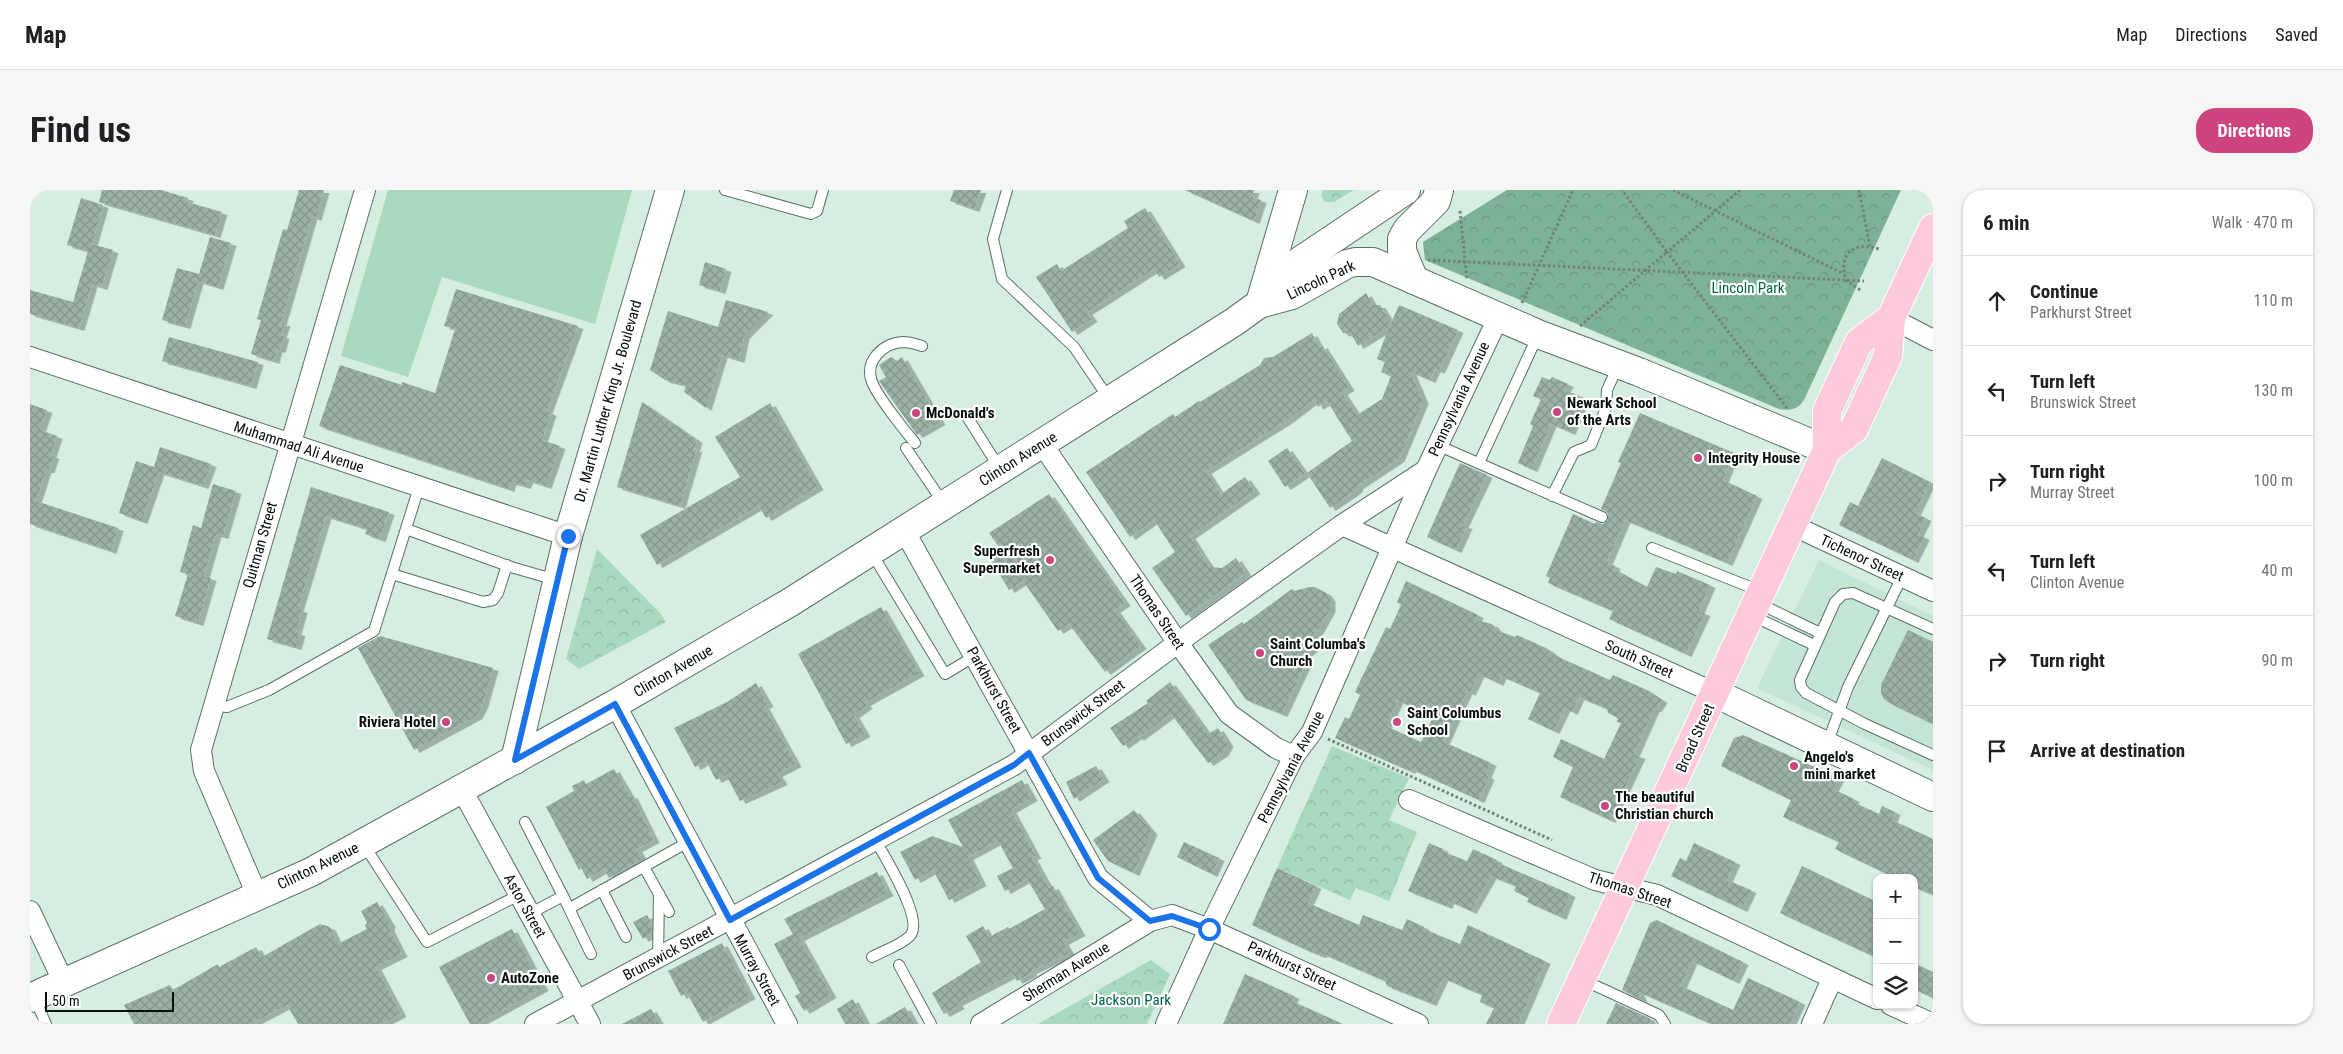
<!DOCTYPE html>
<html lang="en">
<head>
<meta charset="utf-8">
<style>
	:root { --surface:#fff; --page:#f6f6f6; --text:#202124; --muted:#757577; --line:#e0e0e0; --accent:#cd447f }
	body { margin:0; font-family:"Roboto Condensed",sans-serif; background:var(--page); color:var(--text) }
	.controls { position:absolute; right:15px; bottom:15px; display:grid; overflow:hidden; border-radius:10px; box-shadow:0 1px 4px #0004 }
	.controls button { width:45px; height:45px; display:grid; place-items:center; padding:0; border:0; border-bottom:1px solid var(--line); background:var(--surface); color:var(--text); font:25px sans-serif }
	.scale { position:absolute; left:15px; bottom:12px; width:129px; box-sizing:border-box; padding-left:5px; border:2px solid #07100b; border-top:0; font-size:14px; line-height:18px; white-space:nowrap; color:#07100b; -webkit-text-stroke:4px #fff; paint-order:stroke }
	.stop { position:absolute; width:15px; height:15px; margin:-11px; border:4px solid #1a73e8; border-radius:50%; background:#fff }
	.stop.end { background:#1a73e8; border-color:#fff; box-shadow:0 1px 5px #0008 }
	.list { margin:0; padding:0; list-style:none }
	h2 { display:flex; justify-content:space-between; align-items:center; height:65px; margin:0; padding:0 20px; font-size:21px }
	h2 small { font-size:16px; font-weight:400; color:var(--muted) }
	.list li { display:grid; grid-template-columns:32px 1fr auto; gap:15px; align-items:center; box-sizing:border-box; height:90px; padding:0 20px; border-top:1px solid var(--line) }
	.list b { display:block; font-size:19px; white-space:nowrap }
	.list p { margin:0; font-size:16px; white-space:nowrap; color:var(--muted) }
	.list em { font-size:16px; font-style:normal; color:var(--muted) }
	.icon { flex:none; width:28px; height:28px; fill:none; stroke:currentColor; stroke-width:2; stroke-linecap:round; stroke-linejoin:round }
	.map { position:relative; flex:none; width:1903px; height:834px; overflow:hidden; border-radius:20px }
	header { display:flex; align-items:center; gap:30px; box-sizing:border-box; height:70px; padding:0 25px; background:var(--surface); border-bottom:1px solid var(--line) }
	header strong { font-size:24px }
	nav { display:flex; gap:28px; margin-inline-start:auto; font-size:18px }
	.intro { display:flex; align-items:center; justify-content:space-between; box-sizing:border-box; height:120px; padding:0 30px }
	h1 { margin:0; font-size:35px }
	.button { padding:12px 22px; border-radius:20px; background:var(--accent); color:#fff; font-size:18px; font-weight:700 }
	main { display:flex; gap:30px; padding:0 30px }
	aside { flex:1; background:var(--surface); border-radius:20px; box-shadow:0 1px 4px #0004 }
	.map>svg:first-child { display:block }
	.built { fill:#c4e5d3 }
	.grass { fill:#a9d9bf }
	.forest { fill:url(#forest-crowns) }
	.park { fill:url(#park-crowns) }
	.building { fill:url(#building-cross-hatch); fill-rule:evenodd; filter:url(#shadow) }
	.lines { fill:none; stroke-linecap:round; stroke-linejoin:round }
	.lane-casing { stroke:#5b7165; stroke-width:12 }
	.street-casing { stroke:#5b7165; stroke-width:22 }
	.secondary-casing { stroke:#5b7165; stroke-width:30 }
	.primary-casing { stroke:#fff; stroke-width:30 }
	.path { stroke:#718278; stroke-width:3; stroke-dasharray:2.5 2.5; stroke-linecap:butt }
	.lane { stroke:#fff; stroke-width:10 }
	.street { stroke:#fff; stroke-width:20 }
	.secondary { stroke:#fff; stroke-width:28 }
	.primary { stroke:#fecbdd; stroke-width:28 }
	.route { stroke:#1a73e8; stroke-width:6 }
	.poi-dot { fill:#cd447f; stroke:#fff; stroke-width:2 }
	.labels { text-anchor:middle; stroke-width:4.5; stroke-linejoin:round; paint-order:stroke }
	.street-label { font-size:15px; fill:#07100b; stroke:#fff }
	.park-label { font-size:15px; fill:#006441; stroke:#fff }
	.poi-label { font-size:15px; font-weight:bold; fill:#07100b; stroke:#fff; text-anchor:start }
</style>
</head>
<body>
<header>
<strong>Map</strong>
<nav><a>Map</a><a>Directions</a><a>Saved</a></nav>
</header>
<div class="intro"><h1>Find us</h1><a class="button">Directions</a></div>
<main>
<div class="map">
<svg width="1903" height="834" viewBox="0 0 1903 834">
	<defs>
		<pattern id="forest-crowns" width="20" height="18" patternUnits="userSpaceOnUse" patternTransform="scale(1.25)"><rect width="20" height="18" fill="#7db296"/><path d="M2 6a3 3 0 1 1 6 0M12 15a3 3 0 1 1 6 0" fill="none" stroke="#6b9880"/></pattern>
		<pattern id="park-crowns" width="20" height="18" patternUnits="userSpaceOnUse" patternTransform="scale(1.25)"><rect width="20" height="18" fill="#a9d9bf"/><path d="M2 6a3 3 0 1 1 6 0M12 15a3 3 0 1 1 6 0" fill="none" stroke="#90b9a3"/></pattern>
		<pattern id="building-cross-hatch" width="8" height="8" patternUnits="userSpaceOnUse" patternTransform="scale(1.25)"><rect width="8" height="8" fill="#9ab1a4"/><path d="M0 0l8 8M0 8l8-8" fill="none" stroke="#83978c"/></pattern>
		<filter id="shadow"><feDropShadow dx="5.5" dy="3" stdDeviation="0" flood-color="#0004"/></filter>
	</defs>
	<rect width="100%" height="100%" fill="#d5eee0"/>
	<path class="built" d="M1789 370 1903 426V580L1727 498Z"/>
	<path class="grass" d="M358 0H602L565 134 412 87 378 187 311 166Z"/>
	<path class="forest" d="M1477 0H1871L1775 208C1769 219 1762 221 1749 219L1395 70 1393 52Z"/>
	<g class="park">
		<path d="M1293 0H1324L1304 12H1295L1291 5Z"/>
		<path d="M567 359 630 423 636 432 549 479 536 469Z"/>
		<path d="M1302 556 1379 588 1359 630 1387 642 1359 711 1326 698 1320 710 1247 678Z"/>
		<path d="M1121 770 1140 784 1117 834H1008Z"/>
	</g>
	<g class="building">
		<path d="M72 0H131L158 8 157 12 192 22 185 45 69 12Z"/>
		<path d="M269 0H294L286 28 282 26 251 133H255L251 145 254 146 250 160 247 159 244 171 221 164 231 130 227 129 253 39 257 40Z"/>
		<path d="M924 0H951L944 19 920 11Z"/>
		<path d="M1155 0H1224L1222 7 1231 10 1224 31Z"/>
		<path d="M51 8 73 15 62 54 83 60 72 97 62 94 49 138 0 124V100L43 112 58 61 37 55Z"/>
		<path d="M1115 18 1150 74 1129 87 1124 79 1057 122 1062 129 1042 142 1006 87 1027 74 1031 81 1098 38 1094 31Z"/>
		<path d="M180 47 201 53 188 97 168 91 155 136 132 130 147 78 169 84Z"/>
		<path d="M675 72 696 79 690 101 669 95Z"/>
		<path d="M426 99 548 136 517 221 521 223 512 250 530 256 516 296 498 290 495 296 481 292 479 299 289 236 310 175 372 195V192L405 203 425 139 414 136Z"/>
		<path d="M1336 103 1343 115H1350L1361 133 1369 115 1428 140 1409 181 1405 179 1400 190 1381 182 1393 211 1369 269 1328 296 1327 299 1321 304 1300 318 1277 283 1322 251 1297 211 1288 217 1284 210 1256 231 1176 281 1191 304 1215 287 1225 301 1160 346 1180 377 1192 378 1206 368 1216 383 1156 426 1122 378 1145 362 1124 330 1100 347 1056 282 1143 224 1145 227 1169 211 1170 212 1230 175 1234 168 1243 167 1282 143 1289 157 1292 155 1319 198 1312 202 1327 225 1352 209 1361 186 1351 182 1355 172 1347 169 1359 137 1328 156 1321 144 1313 143 1307 134 1309 124Z"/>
		<path d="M696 110 738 122 714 146 709 170 692 165 676 218 654 202 656 195 635 190 620 180 638 121 688 137Z"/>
		<path d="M139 147 228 172 221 196 132 171Z"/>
		<path d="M861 167 867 171 872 167 910 232 887 245 849 191 856 187 849 175Z"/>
		<path d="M1512 187 1520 190 1522 187 1538 194 1535 200 1554 208 1540 242 1521 234 1502 279 1488 273 1503 236 1500 234 1511 209 1503 206Z"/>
		<path d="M612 212 667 250 664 260 667 258 650 316 587 297Z"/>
		<path d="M740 213 788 297 736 328 729 316 627 375 610 345 710 287 685 247Z"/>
		<path d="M0 214 17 220 10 240 27 246 21 265 24 266 19 280H16L6 311 88 338 81 361 0 334Z"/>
		<path d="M1610 223 1704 263 1693 290 1727 306 1697 373 1595 330 1577 372 1585 376 1584 379 1617 397 1626 377 1646 384 1647 381 1680 395 1669 421 1675 423 1656 464 1579 429 1583 421 1518 393 1520 388 1516 386 1543 324 1565 334 1566 332 1573 334 1578 330V323L1571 319 1591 273 1588 272Z"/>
		<path d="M130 257 181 274 173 296 129 282 112 331 89 323 106 271 124 277Z"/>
		<path d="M1257 258 1275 284 1255 297 1238 271Z"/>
		<path d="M1852 268 1900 292 1885 323 1896 328 1888 344 1894 347 1883 370 1809 335 1820 312 1828 316Z"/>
		<path d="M1430 273 1457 285 1433 335 1437 336 1426 360 1397 347Z"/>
		<path d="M183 294 206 301 193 346 186 344 174 386 181 388 168 433 145 426 158 384 150 382 163 335 171 338Z"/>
		<path d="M281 297 359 322 350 349 335 344 337 339 296 326 268 419 272 420 266 442 270 443 266 457 237 449Z"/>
		<path d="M1019 304 1095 413 1085 420 1111 456 1075 482 1039 434 1028 441 993 391 979 400 960 368 972 361 959 343Z"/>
		<path d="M1376 391 1448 425 1446 430 1462 434 1468 441 1485 447 1487 445 1516 458 1526 466 1580 490 1583 485 1617 500 1632 510 1626 519H1624L1604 564 1610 566 1580 630 1530 607 1543 577 1523 567 1531 549 1574 569 1591 533 1587 532 1588 528 1578 523 1577 519 1549 507 1542 522 1535 518 1524 541 1498 529 1510 503 1471 486 1468 493 1449 484 1440 503 1437 501 1414 552 1461 573 1456 585 1459 587 1449 610 1381 579 1380 581 1305 548 1315 527 1319 529 1330 505 1325 502 1356 437 1360 439 1371 415 1367 412ZM1368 510 1402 529 1391 552 1356 536Z"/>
		<path d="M1279 397H1285L1296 403 1300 409V419L1288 441 1277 450 1282 459 1272 467 1276 473 1252 524 1216 510 1178 455 1212 432 1214 434 1262 399 1264 401Z"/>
		<path d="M851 417 889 483 835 513 837 516 824 525 835 544 816 554 768 464Z"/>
		<path d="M1878 440 1903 452V534L1861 514 1854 509 1851 503V495Z"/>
		<path d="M350 446 463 478 453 514 447 526 384 560 328 458Z"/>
		<path d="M1140 492 1178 544 1188 538 1198 554 1193 563 1178 573 1141 524 1108 548 1107 546 1093 556 1080 538 1118 513 1116 511Z"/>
		<path d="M726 493 738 514 734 516 766 574 747 584 752 592 710 611 696 585 686 590 676 571 665 577 644 538 697 512Z"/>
		<path d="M1713 545 1809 588 1803 599 1824 609 1823 612 1849 624 1852 616 1865 622 1862 630 1903 649V705L1884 697V688H1865L1805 659 1809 652 1753 627 1761 610 1691 576 1704 548Z"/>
		<path d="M1066 576 1074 589 1044 609 1036 592Z"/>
		<path d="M584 579 600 606 602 605 624 650 607 659 612 669 579 688 574 679 557 689 551 678 549 680 516 617 544 601 542 596 554 590 556 594Z"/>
		<path d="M992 590 1002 608 981 620 1006 666 1002 667 1019 698 1023 696 1050 743 1033 752 1040 763 1001 781 1002 783 987 791 983 784 927 813 929 816 914 824 902 803 951 772 936 746 953 736 959 747 978 737 979 739 1015 719 997 689 975 701 967 686 983 678 968 651 938 667 951 693 919 710 903 680 885 690 870 662 902 646 933 657 918 630Z"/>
		<path d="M1104 620 1122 642 1104 683 1078 671 1063 650Z"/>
		<path d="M1154 652 1189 668 1182 684 1147 667Z"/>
		<path d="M1399 653 1413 659 1412 661 1437 671 1443 659 1467 670 1466 672 1540 704 1531 727 1497 712 1499 708 1484 701 1486 696 1461 686 1441 721 1419 711 1417 716 1378 701Z"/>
		<path d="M1664 653 1705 672 1697 690 1721 700 1712 719 1641 686 1650 668 1656 671Z"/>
		<path d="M1772 676 1847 712V768L1750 723Z"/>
		<path d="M1247 678 1286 696 1278 713 1329 735 1333 725 1372 740 1377 729 1394 737V739L1430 754 1438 735 1515 771 1488 834H1456L1464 818 1450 812 1452 805 1413 788 1401 813 1357 796 1355 791 1293 764 1290 765 1279 761 1222 735Z"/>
		<path d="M847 682 858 703 769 748 801 805 774 821 765 806 770 803 744 754 763 744 754 729Z"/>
		<path d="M347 712 360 734 359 738 372 764 346 777 371 824 352 834H268L257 815 221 834H104L94 815 140 795 143 800 188 774 189 777 226 757 232 767 290 734 300 737 308 754 337 739 335 735 337 733 331 721Z"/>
		<path d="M617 725 622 734 621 744 613 749 603 732Z"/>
		<path d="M1627 730 1713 772 1704 791 1662 771 1651 796 1703 820 1718 788 1770 812 1760 834H1681L1609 802 1612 810 1592 800 1620 733Z"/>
		<path d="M482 739 513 798 447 834H440L409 777Z"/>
		<path d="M692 753 720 806 673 832 657 803 651 806 638 781Z"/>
		<path d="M1884 773 1903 782V808L1884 799Z"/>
		<path d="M1215 784 1264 806 1262 811 1313 834H1193Z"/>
		<path d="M823 809 836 834H815L807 819Z"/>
		<path d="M1586 813 1619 828 1622 834H1576Z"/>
		<path d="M875 817 885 834H846Z"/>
		<path d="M621 819 630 834H592Z"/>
	</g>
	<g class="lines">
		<g class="lane-casing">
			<g id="lane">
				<path d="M695 0 781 24 787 21 793 0"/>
				<path d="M977 0 963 49 972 89 1044 157 1079 209"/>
				<path d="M936 225 970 279"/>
				<path d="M885 253C874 240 848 207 842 192 834 171 853 153 873 152 879 152 886 154 892 156"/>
				<path d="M1407 255 1572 327"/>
				<path d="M876 258 914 314"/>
				<path d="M1449 273 1508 145"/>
				<path d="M1522 306 1544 262 1561 255 1576 218 1577 200 1588 176"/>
				<path d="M376 339 481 377 526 390"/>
				<path d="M1622 358 1730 401"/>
				<path d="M841 362 915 484 945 466"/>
				<path d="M362 384 453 412 463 410 468 403 477 375"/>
				<path d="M1728 413 1790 443"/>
				<path d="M1721 425 1784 455"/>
				<path d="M1903 439 1823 403 1813 404 1805 412 1770 490 1771 497 1776 503 1835 534 1903 565"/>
				<path d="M183 515 197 517 239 500 344 441 389 297"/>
				<path d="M1797 554 1818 497 1872 387"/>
				<path d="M495 632 533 706"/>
				<path d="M334 655 397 752 489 705"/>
				<path d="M614 677 639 722"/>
				<path d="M572 700 596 747"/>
				<path d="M540 718 660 651"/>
				<path d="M499 724 533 706 561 764"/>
				<path d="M842 767C853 761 871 755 880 746 895 730 855 668 846 651"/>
				<path d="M628 768 629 704"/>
				<path d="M869 775 901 834"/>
				<path d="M1551 789 1629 825 1635 834"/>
				<path d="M4 807 16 834"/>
			</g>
		</g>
		<g class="street-casing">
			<g id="street">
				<path d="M1861 128 1903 150"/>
				<path d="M0 167 538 346"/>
				<path d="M1012 254 1148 453 1199 524 1246 558 1264 566"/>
				<path d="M1312 335 1685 503"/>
				<path d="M1762 335 1903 401"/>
				<path d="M874 340 1068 688 1120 731"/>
				<path d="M585 514 757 834"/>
				<path d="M431 598 560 834"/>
				<path d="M1379 610 1565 690 1627 705 1847 809"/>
				<path d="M227 705 174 581 171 560 335 0"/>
				<path d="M0 721 34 793"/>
				<path d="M1861 815 1903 834"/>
				<path d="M505 834 984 575 1161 443 1312 335 1396 280"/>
				<path d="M951 834 1120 731 1142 725 1179 739 1388 834"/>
				<path d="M1136 834 1179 739 1264 566 1282 542 1396 280 1469 126"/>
				<path d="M1782 834 1802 789"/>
			</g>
		</g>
		<g class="secondary-casing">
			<g id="secondary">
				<path d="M1384 90 1372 61V49L1377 40 1406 11 1409 0"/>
				<path d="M1232 106 1263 0"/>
				<path d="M1229 114 1262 105 1317 74 1325 72H1343L1508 144 1609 182 1797 260"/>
				<path d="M1685 503 1903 607"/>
				<path d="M485 570 538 346 640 0"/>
				<path d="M0 808 281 682 585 514 759 413 1204 132 1229 114 1264 75 1376 0"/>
			</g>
		</g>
		<g class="primary-casing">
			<g id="primary">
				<path d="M1797 260 1824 239 1858 166 1861 128 1903 38"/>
				<path d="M1531 834 1797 260V221L1829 152 1861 128"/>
			</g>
		</g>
		<g class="path">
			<path d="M1643 0 1814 84"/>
			<path d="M1710 0 1637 62 1757 218"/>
			<path d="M1829 0 1840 56"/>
			<path d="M1430 21 1437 90"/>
			<path d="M1398 70 1834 91"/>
			<path d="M1830 100 1816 90C1808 64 1823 51 1849 59"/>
			<path d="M1492 113 1543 0"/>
			<path d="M1550 136 1637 62 1592 0"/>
			<path d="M1298 549 1522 650"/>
		</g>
		<use href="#lane" class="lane"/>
		<use href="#street" class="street"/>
		<use href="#secondary" class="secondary"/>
		<use href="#primary" class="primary"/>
	</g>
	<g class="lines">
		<path class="route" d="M538 346 485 570 585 514 700 730 984 575 999 563 1068 688 1120 731 1142 726 1179 739"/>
	</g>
	<g class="poi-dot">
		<circle cx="1527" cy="222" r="5"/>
		<circle cx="886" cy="223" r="5"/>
		<circle cx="1668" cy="268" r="5"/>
		<circle cx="1020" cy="370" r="5"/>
		<circle cx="1230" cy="463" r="5"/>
		<circle cx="416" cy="532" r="5"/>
		<circle cx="1367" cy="532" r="5"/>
		<circle cx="1764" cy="576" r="5"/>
		<circle cx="1575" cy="616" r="5"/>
		<circle cx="461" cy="788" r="5"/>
	</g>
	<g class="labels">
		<g class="street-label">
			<text transform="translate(1291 90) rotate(-25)" y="5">Lincoln Park</text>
			<text transform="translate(1429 209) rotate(-65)" y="5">Pennsylvania Avenue</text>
			<text transform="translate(578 211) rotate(-74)" y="5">Dr. Martin Luther King Jr. Boulevard</text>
			<text transform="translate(269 257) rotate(18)" y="5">Muhammad Ali Avenue</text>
			<text transform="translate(988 269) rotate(-32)" y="5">Clinton Avenue</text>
			<text transform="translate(230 355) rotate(-74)" y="5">Quitman Street</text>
			<text transform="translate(1832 368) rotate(25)" y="5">Tichenor Street</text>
			<text transform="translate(1127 422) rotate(56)" y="5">Thomas Street</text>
			<text transform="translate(1609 469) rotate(24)" y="5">South Street</text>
			<text transform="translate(643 481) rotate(-30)" y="5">Clinton Avenue</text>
			<text transform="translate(964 500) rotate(61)" y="5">Parkhurst Street</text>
			<text transform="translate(1053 523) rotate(-37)" y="5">Brunswick Street</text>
			<text transform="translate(1665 548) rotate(-66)" y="5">Broad Street</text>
			<text transform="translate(1261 577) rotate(-62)" y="5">Pennsylvania Avenue</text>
			<text transform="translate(288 676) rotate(-26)" y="5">Clinton Avenue</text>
			<text transform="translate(1600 700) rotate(18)" y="5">Thomas Street</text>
			<text transform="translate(495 716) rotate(61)" y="5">Astor Street</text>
			<text transform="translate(638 763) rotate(-28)" y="5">Brunswick Street</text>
			<text transform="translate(1262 776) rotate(25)" y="5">Parkhurst Street</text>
			<text transform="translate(727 780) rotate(61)" y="5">Murray Street</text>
			<text transform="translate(1036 782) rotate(-32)" y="5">Sherman Avenue</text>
		</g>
		<g class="park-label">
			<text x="1718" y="103">Lincoln Park</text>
			<text x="1101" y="815">Jackson Park</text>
		</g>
		<g class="poi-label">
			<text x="1537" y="218">Newark School<tspan x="1537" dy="17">of the Arts</tspan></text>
			<text x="896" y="228">McDonald's</text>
			<text x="1678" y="273">Integrity House</text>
			<text x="1010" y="366" text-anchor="end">Superfresh<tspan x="1010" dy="17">Supermarket</tspan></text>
			<text x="1240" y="459">Saint Columba's<tspan x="1240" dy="17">Church</tspan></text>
			<text x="1377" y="528">Saint Columbus<tspan x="1377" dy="17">School</tspan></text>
			<text x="406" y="537" text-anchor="end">Riviera Hotel</text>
			<text x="1774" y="572">Angelo's<tspan x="1774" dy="17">mini market</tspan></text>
			<text x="1585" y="612">The beautiful<tspan x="1585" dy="17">Christian church</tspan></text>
			<text x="471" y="793">AutoZone</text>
		</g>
	</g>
</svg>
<div class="controls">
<button>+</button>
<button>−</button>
<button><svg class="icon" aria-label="layers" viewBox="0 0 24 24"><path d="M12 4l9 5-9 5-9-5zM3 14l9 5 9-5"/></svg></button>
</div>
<div class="scale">50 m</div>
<div class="stop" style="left:1179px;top:739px"></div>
<div class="stop end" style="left:538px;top:346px"></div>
</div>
<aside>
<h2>6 min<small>Walk · 470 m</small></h2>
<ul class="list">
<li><svg class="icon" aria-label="ahead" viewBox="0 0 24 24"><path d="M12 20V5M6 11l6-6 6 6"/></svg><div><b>Continue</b><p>Parkhurst Street</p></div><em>110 m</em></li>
<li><svg class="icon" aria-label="left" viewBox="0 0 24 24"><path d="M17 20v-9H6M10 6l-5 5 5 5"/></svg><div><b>Turn left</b><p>Brunswick Street</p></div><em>130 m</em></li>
<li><svg class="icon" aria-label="right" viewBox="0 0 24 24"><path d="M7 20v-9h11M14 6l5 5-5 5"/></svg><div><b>Turn right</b><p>Murray Street</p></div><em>100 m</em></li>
<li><svg class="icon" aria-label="left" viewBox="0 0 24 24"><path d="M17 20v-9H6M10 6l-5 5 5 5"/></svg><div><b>Turn left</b><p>Clinton Avenue</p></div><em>40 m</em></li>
<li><svg class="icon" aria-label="right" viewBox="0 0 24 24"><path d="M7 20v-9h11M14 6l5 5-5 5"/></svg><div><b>Turn right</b></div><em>90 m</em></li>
<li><svg class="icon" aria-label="arrive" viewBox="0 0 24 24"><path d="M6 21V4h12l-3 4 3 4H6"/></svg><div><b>Arrive at destination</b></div></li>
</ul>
</aside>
</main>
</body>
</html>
